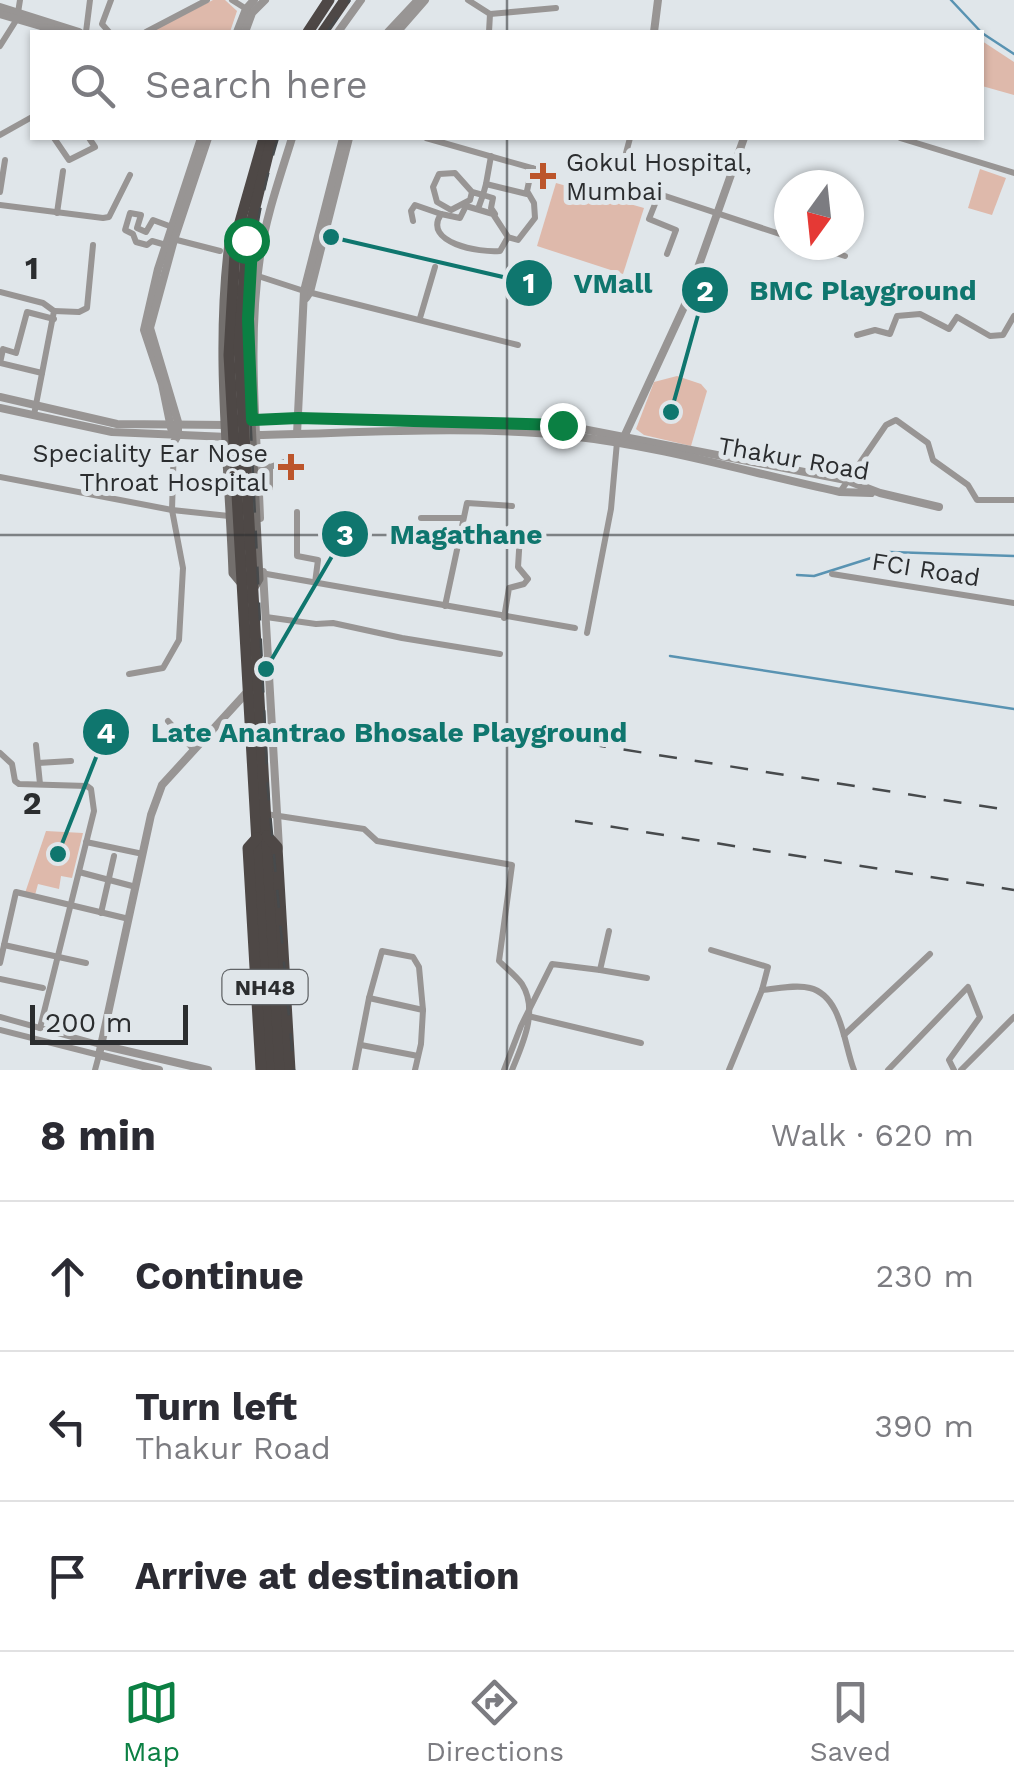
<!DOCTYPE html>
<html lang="en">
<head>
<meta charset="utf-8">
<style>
	:root { --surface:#fff; --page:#f2f2f3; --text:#2b2b33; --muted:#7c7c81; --line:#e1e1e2; --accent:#0b8043 }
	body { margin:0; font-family:"Work Sans",sans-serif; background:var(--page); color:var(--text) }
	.compass { position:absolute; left:774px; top:170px; width:90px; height:90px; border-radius:50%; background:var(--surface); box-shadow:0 2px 8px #0004; rotate:195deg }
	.scale { position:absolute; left:30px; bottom:25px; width:158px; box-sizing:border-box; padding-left:10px; border:5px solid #2b2d2f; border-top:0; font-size:28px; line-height:35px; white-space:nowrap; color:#2b2d2f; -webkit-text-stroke:8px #e0e6ea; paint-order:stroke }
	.stop { position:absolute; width:30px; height:30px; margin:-22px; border:8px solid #0b8043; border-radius:50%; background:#fff }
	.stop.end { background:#0b8043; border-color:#fff; box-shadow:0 2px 10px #0008 }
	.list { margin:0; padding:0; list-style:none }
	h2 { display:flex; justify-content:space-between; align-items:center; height:130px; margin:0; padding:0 40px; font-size:42px }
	h2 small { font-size:32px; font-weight:400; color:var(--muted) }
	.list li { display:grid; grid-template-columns:65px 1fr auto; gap:30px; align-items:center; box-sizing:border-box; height:150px; padding:0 40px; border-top:2px solid var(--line) }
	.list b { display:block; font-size:38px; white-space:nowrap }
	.list p { margin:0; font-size:32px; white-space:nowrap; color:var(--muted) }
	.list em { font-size:32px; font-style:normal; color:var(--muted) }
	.icon { flex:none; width:55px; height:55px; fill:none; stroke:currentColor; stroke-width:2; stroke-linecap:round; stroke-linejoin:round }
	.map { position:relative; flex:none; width:1014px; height:1070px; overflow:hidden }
	.search { position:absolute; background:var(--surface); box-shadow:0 2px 8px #0004; left:30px; right:30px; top:30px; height:110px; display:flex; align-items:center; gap:25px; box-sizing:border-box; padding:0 35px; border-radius:0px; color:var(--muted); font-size:38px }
	.sheet { height:580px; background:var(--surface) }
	nav { display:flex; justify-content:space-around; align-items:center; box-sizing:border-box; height:140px; border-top:2px solid var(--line); background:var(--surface); font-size:28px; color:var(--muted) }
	nav a { display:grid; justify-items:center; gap:5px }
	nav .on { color:var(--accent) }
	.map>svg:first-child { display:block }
	.green { fill:#deb9ab }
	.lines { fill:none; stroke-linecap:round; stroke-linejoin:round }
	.stream { stroke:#5993b2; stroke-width:2.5 }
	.minor { stroke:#989594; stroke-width:6 }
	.tertiary { stroke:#989594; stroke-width:8 }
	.secondary { stroke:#736f6d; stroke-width:9 }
	.trunk { stroke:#4e4846; stroke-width:11 }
	.rail { stroke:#474a4c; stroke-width:2.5; stroke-dasharray:18 18; stroke-linecap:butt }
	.route { stroke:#0b8043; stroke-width:12 }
	.grid { fill:none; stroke:#2b2d2f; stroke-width:2.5; stroke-opacity:0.55 }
	.poi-dot { fill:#bc552b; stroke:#e0e6ea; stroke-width:4 }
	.labels { text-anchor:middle; stroke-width:10; stroke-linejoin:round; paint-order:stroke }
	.shield { fill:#e0e6ea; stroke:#616467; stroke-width:2.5 }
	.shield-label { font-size:22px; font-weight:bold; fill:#2b2d2f }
	.poi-label { font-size:25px; fill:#2b2d2f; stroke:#e0e6ea; text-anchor:start }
	.street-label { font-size:25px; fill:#2b2d2f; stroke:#e0e6ea }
	.grid-label { font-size:32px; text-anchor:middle; font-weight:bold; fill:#2b2d2f; stroke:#e0e6ea; stroke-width:10; stroke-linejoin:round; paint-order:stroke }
	.leader { fill:none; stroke:#0f766e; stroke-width:4 }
	.callout-dot { fill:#0f766e; stroke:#e0e6ea; stroke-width:4 }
	.mark-label { font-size:30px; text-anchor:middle; font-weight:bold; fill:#fff }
	.callout-label { font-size:28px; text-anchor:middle; font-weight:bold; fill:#0f766e; stroke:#e0e6ea; stroke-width:10; stroke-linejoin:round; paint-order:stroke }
</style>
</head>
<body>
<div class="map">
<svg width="1014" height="1070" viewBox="0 0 1014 1070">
	<rect width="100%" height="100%" fill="#e0e6ea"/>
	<g class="green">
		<path d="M213 0H225L237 11 230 32H150Z"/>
		<path d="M982 41 1014 62V95L982 86Z"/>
		<path d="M980 169 1006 178 992 215 968 208Z"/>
		<path d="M556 183 644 208 623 274 537 246Z"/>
		<path d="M677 376 701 384 707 391 691 446 644 435 636 429 654 382Z"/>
		<path d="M46 831 83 833 72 878 61 876 59 889 38 884 35 895 25 893Z"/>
	</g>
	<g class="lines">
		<g class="stream">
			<path d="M951 0 982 33 1014 54"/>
			<path d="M797 575 814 576 890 552 1014 556"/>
			<path d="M670 656 1014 709"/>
		</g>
		<g class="minor">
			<path d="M232 0 248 10"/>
			<path d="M468 0 490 14 556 8"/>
			<path d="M86 32 90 0"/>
			<path d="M109 32 102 24 111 0"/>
			<path d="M146 32 207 0"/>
			<path d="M489 32 490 14"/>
			<path d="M0 46 17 19 20 0"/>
			<path d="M0 135 32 117"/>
			<path d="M54 138 69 160 95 147 89 138"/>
			<path d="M426 138 553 174"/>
			<path d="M900 138 1014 173"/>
			<path d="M626 153 630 138"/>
			<path d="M491 156 486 184 527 194"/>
			<path d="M486 184 483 195 493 198 491 208 495 214"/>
			<path d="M641 188 789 237"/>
			<path d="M0 192 5 160"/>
			<path d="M472 192 470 200 451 210 437 202 433 187 439 174 455 173 472 192 483 195 478 209"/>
			<path d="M659 194 649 219 676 230 667 254"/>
			<path d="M0 205 103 218 109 217 130 175"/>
			<path d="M57 213 63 171"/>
			<path d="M413 221 411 211 415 205 441 214"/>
			<path d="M508 237 500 251C480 253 422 243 441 214L460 218 466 206 493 214 508 237 518 240 535 218 534 203 527 191 532 168"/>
			<path d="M173 239 220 251"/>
			<path d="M166 245 152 241 147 245 136 242 133 234 125 230 130 213 141 215 137 228 146 232 153 220 172 227"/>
			<path d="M812 245 845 256"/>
			<path d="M258 276 304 291 518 345"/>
			<path d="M0 292 43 303 54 311 34 415"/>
			<path d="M54 311 79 312 87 308 93 245"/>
			<path d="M420 318 435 267"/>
			<path d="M857 335 875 330 890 334 897 316 920 314 949 329 957 317 990 336 1003 335 1014 316"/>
			<path d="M42 373 0 363 3 349 16 353 27 312 54 319"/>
			<path d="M259 464 270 467V488L259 490"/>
			<path d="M270 467 287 461"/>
			<path d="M0 477 172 510 229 516"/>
			<path d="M840 492 886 425 896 420 928 443 933 460 968 485 977 500H1014"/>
			<path d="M297 512V556L318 560 315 583"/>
			<path d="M421 518H463"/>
			<path d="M261 573 575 628"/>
			<path d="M832 574 1014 603"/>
			<path d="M445 606 467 503 512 506"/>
			<path d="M266 617 316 624 333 623 402 638 500 654"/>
			<path d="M504 618 509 588 524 584 528 579 518 567 520 535"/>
			<path d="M587 633 611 509 617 442"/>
			<path d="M129 674 163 668 179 640 183 568 172 510 174 442"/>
			<path d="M168 721 194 750"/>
			<path d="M36 745 40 784"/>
			<path d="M0 753 12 764 15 781 19 784 87 786 91 789 94 811 40 1028"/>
			<path d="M38 763 71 761"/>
			<path d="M266 814 364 829 377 841 512 865 499 961C506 968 516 976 522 984 539 1011 522 1045 512 1070"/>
			<path d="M86 842 143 854"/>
			<path d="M79 872 136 887"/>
			<path d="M101 913 114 856"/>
			<path d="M4 945 86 963"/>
			<path d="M711 950 768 967 762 990 729 1070"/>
			<path d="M0 963 16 892 129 919"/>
			<path d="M600 970 647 978"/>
			<path d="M0 979 43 988"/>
			<path d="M762 990C776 989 796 984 810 988 842 996 844 1045 854 1070"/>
			<path d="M369 998 382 951 413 957 419 967 423 1010"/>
			<path d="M528 1016 641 1043"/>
			<path d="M0 1017 101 1045"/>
			<path d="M0 1030 99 1055 95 1070"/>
			<path d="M844 1035 930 954"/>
			<path d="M361 1045 418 1056"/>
			<path d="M355 1070 369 998 423 1010 421 1044 415 1070"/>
			<path d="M504 1070 521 1026 552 964 600 970 609 931"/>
			<path d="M888 1070 968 987 980 1017 949 1060 954 1070"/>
			<path d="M961 1070 1014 1017"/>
		</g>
		<g class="tertiary">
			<path d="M0 7 79 32"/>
			<path d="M0 14 61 32"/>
			<path d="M237 32 246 9 254 0"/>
			<path d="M245 32 252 13 265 0"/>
			<path d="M338 32 361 0"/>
			<path d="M388 32 418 0"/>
			<path d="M397 32 425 0"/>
			<path d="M654 32 658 0"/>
			<path d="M306 298 310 292 349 138"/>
			<path d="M0 397 117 424 227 425"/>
			<path d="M0 408 112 432 228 437"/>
			<path d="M246 422 298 417 562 425 846 480 880 493 939 507"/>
			<path d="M171 428 162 384 144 330 158 269 201 138"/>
			<path d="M297 434 304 291 343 138"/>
			<path d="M256 435C360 433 467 425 570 436 661 446 751 473 840 492L871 493"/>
			<path d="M624 437 684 307 744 138"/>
			<path d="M174 442 178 435V422L150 328 174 240 208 138"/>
			<path d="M260 518C257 432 247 342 260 257 266 216 280 177 292 138"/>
			<path d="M263 572 279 848"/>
			<path d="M101 1045 208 1070"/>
			<path d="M159 1070 99 1055 151 815 162 785 248 691"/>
		</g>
		<g class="secondary">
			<path d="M236 237 229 243C215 354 229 462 233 573L243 585"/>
			<path d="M250 244 248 362 259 579 253 589"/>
		</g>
		<g class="trunk">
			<path d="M308 32 329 0"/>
			<path d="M323 32 345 0"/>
			<path d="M264 138 236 236 229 355 270 1070"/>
			<path d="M272 138 247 240 239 346 280 1070"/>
			<path d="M267 836 277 847 290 1070"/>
			<path d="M257 838 248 848 261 1070"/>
		</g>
		<g class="rail">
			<path d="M327 32 350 0"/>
			<path d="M278 138C259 200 250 261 246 326L268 791 294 1070"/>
			<path d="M588 744 1014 811"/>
			<path d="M575 821 1014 890"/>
		</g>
	</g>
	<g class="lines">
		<path class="route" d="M246 240 252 246 248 319 252 420 298 418 562 425"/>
	</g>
	<path class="grid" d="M507 0V32M507 138V1070M0 535H1014"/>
	<g class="poi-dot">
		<path d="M538 161h10v10h10v10h-10v10h-10v-10h-10v-10h10z"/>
		<path d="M286 452h10v10h10v10h-10v10h-10v-10h-10v-10h10z"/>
	</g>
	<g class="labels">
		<rect class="shield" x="222.5" y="970" width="85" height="34" rx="8"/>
		<g class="shield-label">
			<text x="265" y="995">NH48</text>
		</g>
		<g class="poi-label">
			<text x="566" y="171">Gokul Hospital,<tspan x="566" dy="29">Mumbai</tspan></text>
			<text x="268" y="462" text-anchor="end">Speciality Ear Nose<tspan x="268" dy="29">Throat Hospital</tspan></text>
		</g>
		<g class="street-label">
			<text transform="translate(794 458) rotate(10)" y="9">Thakur Road</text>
			<text transform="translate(926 569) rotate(9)" y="9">FCI Road</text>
		</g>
	</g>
	<g class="grid-label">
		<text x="32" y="279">1</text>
		<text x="32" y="814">2</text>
	</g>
	<path class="leader" d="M331 237L529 283M671 412L705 290M266 669L345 534M58 854L106 732"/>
	<g class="callout-dot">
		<circle cx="331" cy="237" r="10"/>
		<circle cx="671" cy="412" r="10"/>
		<circle cx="266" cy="669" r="10"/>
		<circle cx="58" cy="854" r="10"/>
		<circle cx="529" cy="283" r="25"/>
		<circle cx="705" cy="290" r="25"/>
		<circle cx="345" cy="534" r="25"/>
		<circle cx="106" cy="732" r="25"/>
	</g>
	<g class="mark-label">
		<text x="529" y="293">1</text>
		<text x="705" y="301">2</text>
		<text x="345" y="545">3</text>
		<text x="106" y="743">4</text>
	</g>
	<g class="callout-label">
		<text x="613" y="293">VMall</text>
		<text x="863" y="300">BMC Playground</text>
		<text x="466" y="544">Magathane</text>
		<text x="389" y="742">Late Anantrao Bhosale Playground</text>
	</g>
</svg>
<svg class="compass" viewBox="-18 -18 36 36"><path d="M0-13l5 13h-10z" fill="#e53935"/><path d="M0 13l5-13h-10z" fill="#7c7c81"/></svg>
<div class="scale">200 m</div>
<div class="stop" style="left:246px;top:240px"></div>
<div class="stop end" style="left:562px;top:425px"></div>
<div class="search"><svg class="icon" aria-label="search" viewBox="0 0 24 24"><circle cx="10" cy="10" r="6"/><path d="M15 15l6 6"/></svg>Search here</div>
</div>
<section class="sheet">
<h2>8 min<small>Walk · 620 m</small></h2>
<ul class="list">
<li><svg class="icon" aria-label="ahead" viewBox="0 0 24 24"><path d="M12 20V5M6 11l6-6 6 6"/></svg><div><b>Continue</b></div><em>230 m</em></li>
<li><svg class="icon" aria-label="left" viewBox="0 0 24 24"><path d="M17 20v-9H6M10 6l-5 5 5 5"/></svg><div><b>Turn left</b><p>Thakur Road</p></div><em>390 m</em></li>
<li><svg class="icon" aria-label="arrive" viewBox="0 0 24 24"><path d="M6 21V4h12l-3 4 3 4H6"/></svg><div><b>Arrive at destination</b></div></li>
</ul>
</section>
<nav>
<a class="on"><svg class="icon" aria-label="map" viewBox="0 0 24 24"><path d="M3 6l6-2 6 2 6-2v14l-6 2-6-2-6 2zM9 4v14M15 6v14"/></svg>Map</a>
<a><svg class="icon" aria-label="directions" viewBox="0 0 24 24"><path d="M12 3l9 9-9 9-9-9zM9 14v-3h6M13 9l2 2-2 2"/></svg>Directions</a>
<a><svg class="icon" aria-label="saved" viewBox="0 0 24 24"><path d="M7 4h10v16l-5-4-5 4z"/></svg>Saved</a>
</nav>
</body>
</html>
